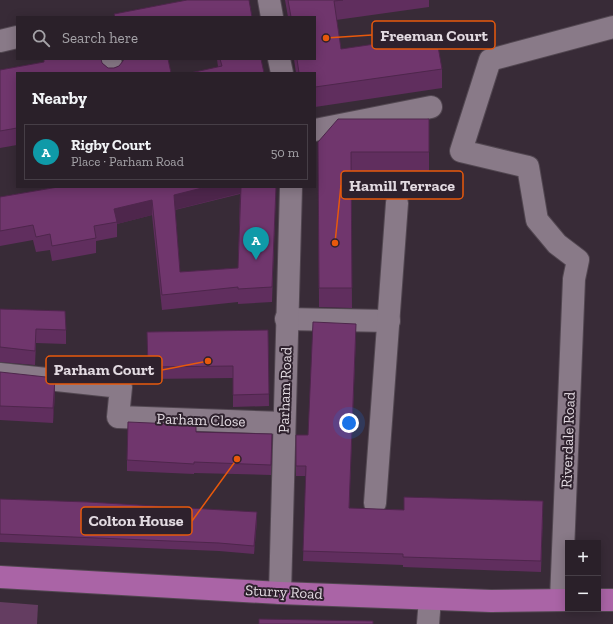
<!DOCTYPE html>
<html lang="en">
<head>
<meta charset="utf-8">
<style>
	:root { --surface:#2a2029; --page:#322831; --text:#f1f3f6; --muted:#a5a3a8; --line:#463e46; --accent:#0b8043 }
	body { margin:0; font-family:"Zilla Slab",serif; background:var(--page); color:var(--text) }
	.controls { position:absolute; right:12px; bottom:12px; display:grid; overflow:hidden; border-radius:0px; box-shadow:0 2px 10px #0003 }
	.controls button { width:36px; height:36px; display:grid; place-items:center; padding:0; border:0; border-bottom:1px solid var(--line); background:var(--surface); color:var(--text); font:20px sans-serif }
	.you { position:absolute; left:349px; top:423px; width:14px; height:14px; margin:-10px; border:3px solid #fff; border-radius:50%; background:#1a73e8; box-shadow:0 0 0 6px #1a73e833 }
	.badge { display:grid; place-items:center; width:26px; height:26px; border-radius:50%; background:var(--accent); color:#fff; font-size:13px; font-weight:700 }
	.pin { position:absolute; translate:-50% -33px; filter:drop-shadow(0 1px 2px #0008) }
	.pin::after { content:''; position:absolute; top:21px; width:14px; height:12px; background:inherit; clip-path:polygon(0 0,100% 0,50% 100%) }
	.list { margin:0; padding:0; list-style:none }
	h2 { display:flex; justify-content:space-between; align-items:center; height:52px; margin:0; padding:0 16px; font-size:17px }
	h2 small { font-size:13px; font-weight:400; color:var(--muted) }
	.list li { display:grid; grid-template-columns:26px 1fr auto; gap:12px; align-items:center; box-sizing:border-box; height:56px; margin:0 8px 8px; padding:0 8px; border:1px solid var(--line); border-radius:0px }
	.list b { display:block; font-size:15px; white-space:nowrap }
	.list p { margin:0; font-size:13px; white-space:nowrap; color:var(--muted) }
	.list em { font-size:13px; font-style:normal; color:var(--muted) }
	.icon { flex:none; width:22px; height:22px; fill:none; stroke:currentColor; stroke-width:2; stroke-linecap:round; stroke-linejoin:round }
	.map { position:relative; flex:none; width:613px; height:624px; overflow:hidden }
	.search { position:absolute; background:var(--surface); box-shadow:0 2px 10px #0003; left:16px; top:16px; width:300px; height:44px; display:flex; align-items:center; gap:10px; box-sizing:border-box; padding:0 14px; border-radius:0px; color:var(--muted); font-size:15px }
	.panel { position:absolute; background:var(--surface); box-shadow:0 2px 10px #0003; left:16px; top:72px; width:300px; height:116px; border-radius:0px }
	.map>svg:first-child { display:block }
	.green { fill:#643d61 }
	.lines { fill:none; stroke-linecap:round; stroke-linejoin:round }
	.minor-casing { stroke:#524751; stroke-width:24 }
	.highway-casing { stroke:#524751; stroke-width:24 }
	.minor { stroke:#897a88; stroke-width:22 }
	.highway { stroke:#aa64a6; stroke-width:22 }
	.wall { fill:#602e5e; fill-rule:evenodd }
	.shaded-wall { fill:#4e264c }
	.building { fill:#70366d; stroke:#4e264c }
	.labels { text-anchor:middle; stroke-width:4; stroke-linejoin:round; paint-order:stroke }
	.street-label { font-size:15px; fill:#e2dae1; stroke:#2e212d }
	.leader { fill:none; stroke:#e8590c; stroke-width:1.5 }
	.callout-dot { fill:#e8590c; stroke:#2e212d; stroke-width:1.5 }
	.callout { fill:#2e212d; stroke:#e8590c; stroke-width:1.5 }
	.callout-label { font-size:16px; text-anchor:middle; font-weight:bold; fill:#e2dae1 }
</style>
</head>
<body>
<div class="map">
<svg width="613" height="624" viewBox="0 0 613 624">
	<rect width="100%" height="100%" fill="#382b37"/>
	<path class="green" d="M0 602 38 605 37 624H0Z"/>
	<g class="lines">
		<g class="minor-casing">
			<g id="minor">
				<path d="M269 0 272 17"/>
				<path d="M0 41 17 37"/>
				<path d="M110 59 112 73"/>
				<path d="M279 59 282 73"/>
				<path d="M315 130 431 107"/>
				<path d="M286 319 389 321"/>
				<path d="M0 374 121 387 118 417 284 423"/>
				<path d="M375 503 397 203"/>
				<path d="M280 593 291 187"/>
				<path d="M561 600 574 279 578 260 557 244 537 220 528 167 461 151 490 60 613 27"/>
				<path d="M428 624 430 599"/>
			</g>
		</g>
		<g class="highway-casing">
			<g id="highway">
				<path d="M0 577 280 593 491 601 568 600"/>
				<path d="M598 600H613"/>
			</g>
		</g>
		<use href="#minor" class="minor"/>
		<use href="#highway" class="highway"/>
	</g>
	<g class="wall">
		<path d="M285 0H429V7L336 20 341 49 442 69V88L315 107V73H296L294 59H315V17H288Z"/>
		<path d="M44 59 102 63 108 68H114L119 66 123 61V59H168L171 73H17V145L0 148V70L44 62Z"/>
		<path d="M217 59H261L218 67Z"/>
		<path d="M429 119V171L351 172 352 308 319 307 318 142Z"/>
		<path d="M58 187H276L272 302 238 304V302L162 310 152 215 117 224V237L96 241V253L52 261 50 250 36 252 33 240 0 246V197ZM240 194 238 268 180 272 175 210Z"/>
		<path d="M0 309 66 330V344L36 343 35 365 0 362Z"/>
		<path d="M268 330 269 406 233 407V378L148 379 147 332Z"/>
		<path d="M356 334 349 508 404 510 543 511 541 572 403 567V565L303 561 306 476H296V466L308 435Z"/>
		<path d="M0 372 55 392 53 423 0 420Z"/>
		<path d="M196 432 272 445 271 475 194 473V474L127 471V460Z"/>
		<path d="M0 499 257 520 254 554 219 551 0 542Z"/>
	</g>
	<g class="shaded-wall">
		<path d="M206 187H241V193L174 210V195Z"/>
		<path d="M152 200V215L117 224 114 209Z"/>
		<path d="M356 324V334L349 518V508Z"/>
		<path d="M55 378V392L53 423V408Z"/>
		<path d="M257 512V520L254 554V546Z"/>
	</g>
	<g class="building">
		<path d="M187 0H249L252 17H115L114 14Z"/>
		<path d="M288 0H343L334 1 341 49 436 35 442 69 315 87V73H299L297 59H315V17H291Z"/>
		<path d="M44 59H101L102 63 108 68H114L119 66 123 61 124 59H168L171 73H17V128L0 131V70L44 62Z"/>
		<path d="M220 59H261L264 73H190L222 66Z"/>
		<path d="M338 119H429V152H351L352 288H319L318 142Z"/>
		<path d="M58 187H206L174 195 180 272 238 268 241 187H276L272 287 238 289V287L162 295 152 200 114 209 117 222 94 226 96 238 52 246 50 234 36 237 33 225 0 231V197Z"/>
		<path d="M0 309 65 311 66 330 36 329 35 351 0 347Z"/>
		<path d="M313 322 356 324 349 508 404 510V497L543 501 541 561 403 557V554L303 551 306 466H296V435H308Z"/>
		<path d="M268 330 269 394 233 395V366L148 367 147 332Z"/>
		<path d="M0 372 55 378 53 408 0 406Z"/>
		<path d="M128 422 196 425V432L272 434 271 465 194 462V464L127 460Z"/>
		<path d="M0 499 88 502 257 512 254 546 219 543 0 534Z"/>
		<path d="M259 619 373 621V624H259Z"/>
	</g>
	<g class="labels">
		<g class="street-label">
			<text transform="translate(285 390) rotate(-88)" y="5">Parham Road</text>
			<text transform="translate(201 420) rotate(2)" y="5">Parham Close</text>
			<text transform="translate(568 440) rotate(-88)" y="5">Riverdale Road</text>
			<text transform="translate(284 592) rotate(3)" y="5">Sturry Road</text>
		</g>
	</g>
	<path class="leader" d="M326 38L372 35M335 243L341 185M208 361L162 370M237 459L192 521"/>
	<g class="callout-dot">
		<circle cx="326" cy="38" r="4"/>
		<circle cx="335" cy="243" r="4"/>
		<circle cx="208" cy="361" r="4"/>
		<circle cx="237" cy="459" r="4"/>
	</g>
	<g class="callout">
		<rect x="372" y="21" width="123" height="28" rx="4"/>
		<rect x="341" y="171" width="122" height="28" rx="4"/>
		<rect x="46" y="356" width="116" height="28" rx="4"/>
		<rect x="81" y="507" width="111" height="28" rx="4"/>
	</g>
	<g class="callout-label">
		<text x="434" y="41">Freeman Court</text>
		<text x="402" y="191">Hamill Terrace</text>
		<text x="104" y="375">Parham Court</text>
		<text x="136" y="526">Colton House</text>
	</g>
</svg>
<div class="controls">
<button>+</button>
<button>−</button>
</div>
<div class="you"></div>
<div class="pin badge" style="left:256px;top:260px;background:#0f9aa8">A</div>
<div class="search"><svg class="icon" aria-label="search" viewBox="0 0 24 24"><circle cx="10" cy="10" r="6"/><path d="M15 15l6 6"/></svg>Search here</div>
<section class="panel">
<h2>Nearby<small></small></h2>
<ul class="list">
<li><span class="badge" style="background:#0f9aa8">A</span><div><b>Rigby Court</b><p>Place · Parham Road</p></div><em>50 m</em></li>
</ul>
</section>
</div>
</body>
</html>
